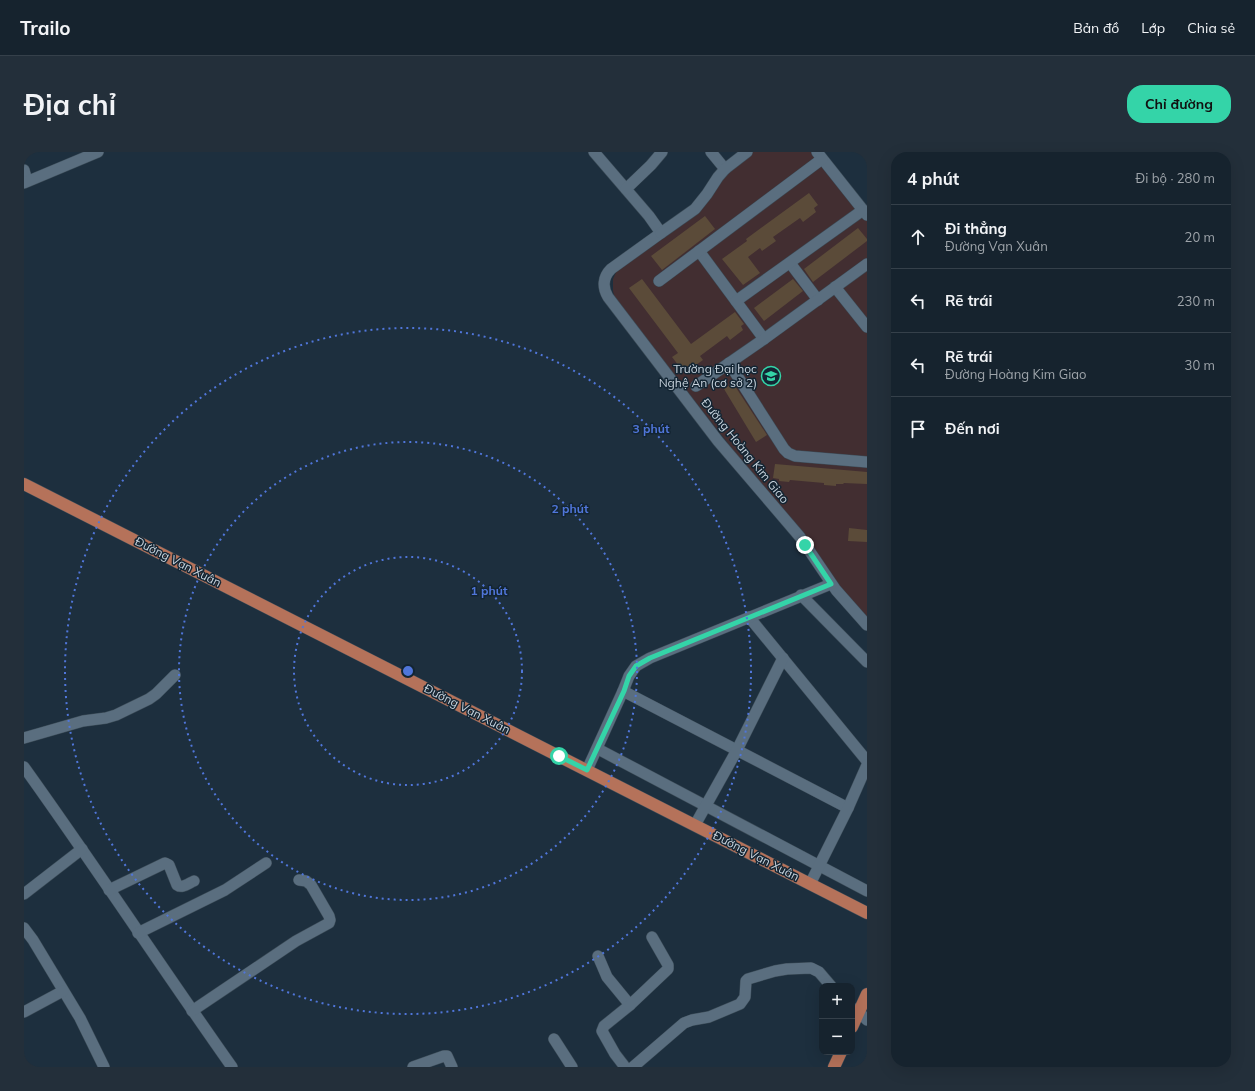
<!DOCTYPE html>
<html lang="vi">
<head>
<meta charset="utf-8">
<style>
	:root { --surface:#16232e; --page:#232f3a; --text:#f1f3f6; --muted:#9ea4aa; --line:#35404a; --accent:#34d4a8 }
	body { margin:0; font-family:Mulish,sans-serif; background:var(--page); color:var(--text) }
	.controls { position:absolute; right:12px; bottom:12px; display:grid; overflow:hidden; border-radius:8px; box-shadow:0 4px 16px #0002 }
	.controls button { width:36px; height:36px; display:grid; place-items:center; padding:0; border:0; border-bottom:1px solid var(--line); background:var(--surface); color:var(--text); font:20px sans-serif }
	.stop { position:absolute; width:12px; height:12px; margin:-9px; border:3px solid #34d4a8; border-radius:50%; background:#fff }
	.stop.end { background:#34d4a8; border-color:#fff; box-shadow:0 1px 4px #0008 }
	.list { margin:0; padding:0; list-style:none }
	h2 { display:flex; justify-content:space-between; align-items:center; height:52px; margin:0; padding:0 16px; font-size:17px }
	h2 small { font-size:13px; font-weight:400; color:var(--muted) }
	.list li { display:grid; grid-template-columns:26px 1fr auto; gap:12px; align-items:center; box-sizing:border-box; height:64px; padding:0 16px; border-top:1px solid var(--line) }
	.list b { display:block; font-size:15px; white-space:nowrap }
	.list p { margin:0; font-size:13px; white-space:nowrap; color:var(--muted) }
	.list em { font-size:13px; font-style:normal; color:var(--muted) }
	.icon { flex:none; width:22px; height:22px; fill:none; stroke:currentColor; stroke-width:2; stroke-linecap:round; stroke-linejoin:round }
	.map { position:relative; flex:none; width:843px; height:915px; overflow:hidden; border-radius:16px }
	header { display:flex; align-items:center; gap:24px; box-sizing:border-box; height:56px; padding:0 20px; background:var(--surface); border-bottom:1px solid var(--line) }
	header strong { font-size:19px }
	nav { display:flex; gap:22px; margin-inline-start:auto; font-size:14px }
	.intro { display:flex; align-items:center; justify-content:space-between; box-sizing:border-box; height:96px; padding:0 24px }
	h1 { margin:0; font-size:28px }
	.button { padding:10px 18px; border-radius:16px; background:var(--accent); color:#111; font-size:14px; font-weight:700 }
	main { display:flex; gap:24px; padding:0 24px }
	aside { flex:1; background:var(--surface); border-radius:16px; box-shadow:0 4px 16px #0002 }
	.map>svg:first-child { display:block }
	.education { fill:#422e31 }
	.building { fill:#5b4b39 }
	.lines { fill:none; stroke-linecap:round; stroke-linejoin:round }
	.minor-casing { stroke:#3c4c58; stroke-width:12 }
	.major-casing { stroke:#3c4c58; stroke-width:13 }
	.minor { stroke:#5a6e7f; stroke-width:11 }
	.major { stroke:#b5725a; stroke-width:12 }
	.route { stroke:#34d4a8; stroke-width:5 }
	.ring { fill:none; stroke:#5076da; stroke-width:2; stroke-dasharray:2 4 }
	.labels { text-anchor:middle; stroke-width:3; stroke-linejoin:round; paint-order:stroke }
	.poi-label { font-size:12px; fill:#c8d3dd; stroke:#132533; text-anchor:end }
	.street-label { font-size:12px; fill:#c8d3dd; stroke:#132533 }
	.centre { fill:#5076da; stroke:#132533; stroke-width:2 }
	.ring-label { font-size:12px; text-anchor:middle; font-weight:bold; fill:#5076da; stroke:#132533; stroke-width:3; stroke-linejoin:round; paint-order:stroke }
</style>
</head>
<body>
<header>
<strong>Trailo</strong>
<nav><a>Bản đồ</a><a>Lớp</a><a>Chia sẻ</a></nav>
</header>
<div class="intro"><h1>Địa chỉ</h1><a class="button">Chỉ đường</a></div>
<main>
<div class="map">
<svg width="843" height="915" viewBox="0 0 843 915">
	<rect width="100%" height="100%" fill="#1d2f3e"/>
	<path class="education" d="M728 0H799L843 54V469L591 147 589 139V127L593 118 672 54 711 14Z"/>
	<g class="building">
		<path d="M785 41 794 53 790 56 792 60 779 70 776 66 749 85 752 89 738 99 736 96 724 105 736 121 719 133 698 107 723 89 722 87Z"/>
		<path d="M681 64 691 77 638 118 627 104Z"/>
		<path d="M834 76 843 87V89L789 130 780 117Z"/>
		<path d="M618 127 667 192 711 160 720 172 717 174 719 178 706 188 703 184 676 204 679 208 665 218 663 214 658 218 648 205 654 201 605 136Z"/>
		<path d="M769 127 779 139 740 169 730 156Z"/>
		<path d="M709 231 743 283 732 290 700 237Z"/>
		<path d="M751 312 843 320V332L820 331 819 332H812V334L800 333V331L766 328 765 330 755 329V327L749 326Z"/>
		<path d="M825 376 843 378V390L824 389Z"/>
	</g>
	<g class="lines">
		<g class="minor-casing">
			<g id="minor">
				<path d="M570 0 625 64 637 81 587 117C579 125 578 135 584 145L694 289 776 385 812 438 843 473"/>
				<path d="M687 0 701 17"/>
				<path d="M793 0 843 63"/>
				<path d="M0 18 3 29"/>
				<path d="M0 31 74 0"/>
				<path d="M602 37 627 13 638 0"/>
				<path d="M637 81 671 57 683 42 694 25 701 17 723 0"/>
				<path d="M675 99 740 187"/>
				<path d="M766 111 794 148"/>
				<path d="M635 129 798 7"/>
				<path d="M811 135 843 175"/>
				<path d="M712 149 839 58"/>
				<path d="M705 211 760 297 764 301 771 304 843 310"/>
				<path d="M672 234 740 187 843 112"/>
				<path d="M777 443 843 510"/>
				<path d="M725 465 843 609"/>
				<path d="M599 539 824 656"/>
				<path d="M0 586 59 569 82 566 92 563 125 547 132 542 151 523"/>
				<path d="M574 597 843 739"/>
				<path d="M0 615C71 714 138 816 208 915"/>
				<path d="M563 618 599 539 605 524 612 514 626 506 807 432"/>
				<path d="M671 673 713 598 759 506"/>
				<path d="M786 732 824 656 843 613"/>
				<path d="M85 738 141 711 145 713 153 733C158 737 165 731 170 729"/>
				<path d="M0 742 58 697"/>
				<path d="M0 776 9 788 56 866 80 915"/>
				<path d="M114 781 201 738 242 711"/>
				<path d="M574 804 583 825 606 853"/>
				<path d="M828 856 835 860 843 868"/>
				<path d="M168 859 272 789 305 771 306 768 305 764 287 733 282 729 275 728"/>
				<path d="M0 860 39 839"/>
				<path d="M530 887 548 915"/>
				<path d="M389 915 420 904H423L428 915"/>
				<path d="M601 915 591 902 578 879 580 874 606 853 644 817V813L628 785"/>
				<path d="M609 915 660 871 668 868 685 865 716 852 721 845 722 829 724 827 751 819 763 817 787 816 795 820 807 834"/>
			</g>
		</g>
		<g class="major-casing">
			<g id="major">
				<path d="M0 332 843 761"/>
				<path d="M828 875 843 842"/>
				<path d="M810 915 817 900"/>
			</g>
		</g>
		<use href="#minor" class="minor"/>
		<use href="#major" class="major"/>
	</g>
	<g class="lines">
		<path class="route" d="M535 604 563 618 600 539 605 524 612 514 626 506 807 432 781 393"/>
	</g>
	<g class="ring">
		<circle cx="384" cy="519" r="114"/>
		<circle cx="384" cy="519" r="229"/>
		<circle cx="384" cy="519" r="343"/>
	</g>
	<defs>
		<g id="university-ring" transform="scale(1)"><circle r="9.5" fill="#132533" stroke="#34d4a8" stroke-width="1.5"/><path d="M0-5L7-2L0 1L-7-2ZM-4 1L0 2.5L4 1V4Q0 6-4 4Z" fill="#34d4a8"/></g>
	</defs>
	<g fill-rule="evenodd">
		<use href="#university-ring" x="747" y="224"/>
	</g>
	<g class="labels">
		<g class="poi-label">
			<text x="733" y="221">Trường Đại học<tspan x="733" dy="14">Nghệ An (cơ sở 2)</tspan></text>
		</g>
		<g class="street-label">
			<text transform="translate(721 299) rotate(51)" y="4">Đường Hoàng Kim Giao</text>
			<text transform="translate(154 410) rotate(27)" y="4">Đường Vạn Xuân</text>
			<text transform="translate(443 557) rotate(27)" y="4">Đường Vạn Xuân</text>
			<text transform="translate(732 704) rotate(27)" y="4">Đường Vạn Xuân</text>
		</g>
	</g>
	<circle cx="384" cy="519" r="6" class="centre"/>
	<g class="ring-label">
		<text x="627" y="281">3 phút</text>
		<text x="546" y="361">2 phút</text>
		<text x="465" y="443">1 phút</text>
	</g>
</svg>
<div class="controls">
<button>+</button>
<button>−</button>
</div>
<div class="stop" style="left:535px;top:604px"></div>
<div class="stop end" style="left:781px;top:393px"></div>
</div>
<aside>
<h2>4 phút<small>Đi bộ · 280 m</small></h2>
<ul class="list">
<li><svg class="icon" aria-label="ahead" viewBox="0 0 24 24"><path d="M12 20V5M6 11l6-6 6 6"/></svg><div><b>Đi thẳng</b><p>Đường Vạn Xuân</p></div><em>20 m</em></li>
<li><svg class="icon" aria-label="left" viewBox="0 0 24 24"><path d="M17 20v-9H6M10 6l-5 5 5 5"/></svg><div><b>Rẽ trái</b></div><em>230 m</em></li>
<li><svg class="icon" aria-label="left" viewBox="0 0 24 24"><path d="M17 20v-9H6M10 6l-5 5 5 5"/></svg><div><b>Rẽ trái</b><p>Đường Hoàng Kim Giao</p></div><em>30 m</em></li>
<li><svg class="icon" aria-label="arrive" viewBox="0 0 24 24"><path d="M6 21V4h12l-3 4 3 4H6"/></svg><div><b>Đến nơi</b></div></li>
</ul>
</aside>
</main>
</body>
</html>
